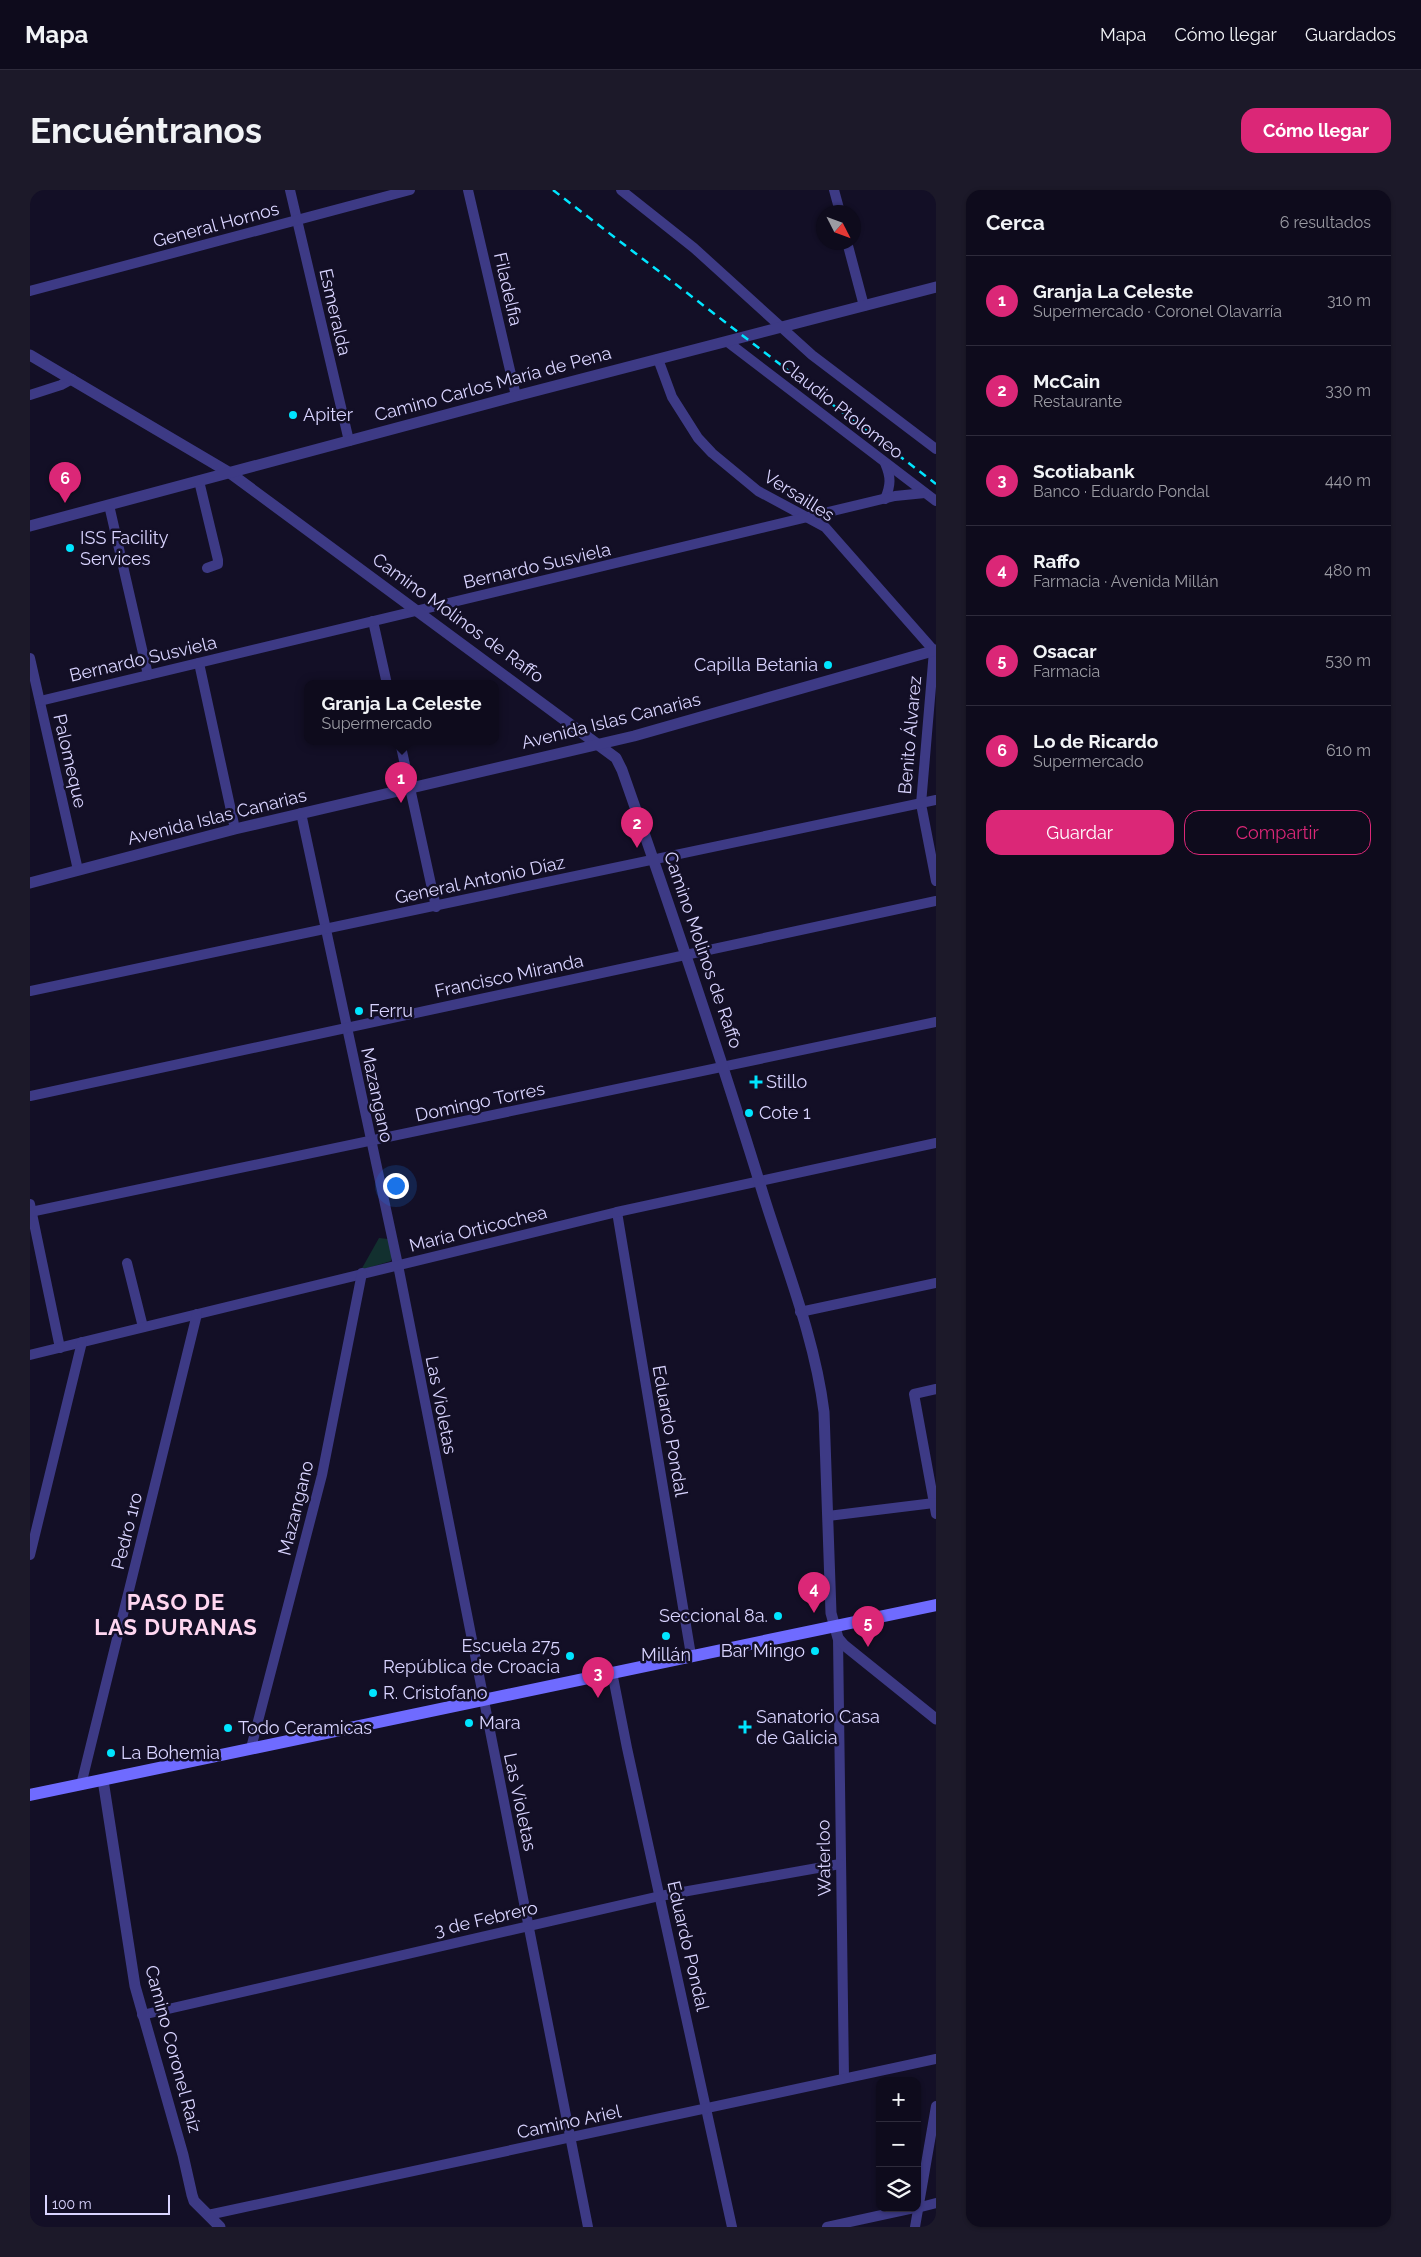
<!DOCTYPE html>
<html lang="es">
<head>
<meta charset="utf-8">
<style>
	:root { --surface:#0e0b1c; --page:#1c1929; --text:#f1f3f6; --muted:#9b9ba3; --line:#2e2b3b; --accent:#db2777 }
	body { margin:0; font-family:Raleway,sans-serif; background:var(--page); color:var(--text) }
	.controls { position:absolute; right:15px; bottom:15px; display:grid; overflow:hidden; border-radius:10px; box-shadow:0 1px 4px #0004 }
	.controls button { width:45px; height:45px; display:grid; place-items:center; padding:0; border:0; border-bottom:1px solid var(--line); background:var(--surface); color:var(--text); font:25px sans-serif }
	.compass { position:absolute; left:786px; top:15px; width:45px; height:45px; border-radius:50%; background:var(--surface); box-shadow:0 1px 4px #0004; rotate:132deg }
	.scale { position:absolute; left:15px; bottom:12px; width:125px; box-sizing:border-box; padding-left:5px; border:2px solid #d9d4ff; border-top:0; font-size:14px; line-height:18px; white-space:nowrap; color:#d9d4ff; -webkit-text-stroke:4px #130f26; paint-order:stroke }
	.you { position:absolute; left:365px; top:995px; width:18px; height:18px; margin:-12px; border:4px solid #fff; border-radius:50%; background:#1a73e8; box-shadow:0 0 0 8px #1a73e833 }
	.badge { display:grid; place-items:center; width:32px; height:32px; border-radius:50%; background:var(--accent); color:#fff; font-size:16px; font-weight:700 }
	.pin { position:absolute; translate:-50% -41px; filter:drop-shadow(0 1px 2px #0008) }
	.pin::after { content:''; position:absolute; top:26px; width:18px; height:15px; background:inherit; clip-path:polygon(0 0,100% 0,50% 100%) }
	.popup { position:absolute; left:274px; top:490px; width:195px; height:65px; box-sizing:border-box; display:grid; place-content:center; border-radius:10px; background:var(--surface); filter:drop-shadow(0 1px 4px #0005); font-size:16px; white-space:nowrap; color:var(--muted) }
	.popup b { font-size:19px; color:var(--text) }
	.popup::after { content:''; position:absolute; left:50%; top:100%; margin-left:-10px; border:10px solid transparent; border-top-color:var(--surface) }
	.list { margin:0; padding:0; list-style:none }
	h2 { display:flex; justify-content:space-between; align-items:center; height:65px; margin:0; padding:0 20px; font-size:21px }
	h2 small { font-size:16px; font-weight:400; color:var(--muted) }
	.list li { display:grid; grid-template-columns:32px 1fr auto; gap:15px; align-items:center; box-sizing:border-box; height:90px; padding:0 20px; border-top:1px solid var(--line) }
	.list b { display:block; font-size:19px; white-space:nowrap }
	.list p { margin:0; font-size:16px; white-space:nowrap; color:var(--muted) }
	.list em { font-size:16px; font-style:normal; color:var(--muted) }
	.actions { display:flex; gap:10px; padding:15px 20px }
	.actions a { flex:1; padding:11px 0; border:1px solid var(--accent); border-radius:15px; text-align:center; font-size:18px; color:var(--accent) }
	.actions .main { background:var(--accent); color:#fff }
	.icon { flex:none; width:28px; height:28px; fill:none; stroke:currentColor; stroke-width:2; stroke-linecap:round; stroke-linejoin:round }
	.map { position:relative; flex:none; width:906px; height:2037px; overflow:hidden; border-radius:15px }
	header { display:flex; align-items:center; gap:30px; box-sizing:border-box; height:70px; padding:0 25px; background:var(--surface); border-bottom:1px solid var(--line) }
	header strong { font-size:24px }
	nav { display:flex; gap:28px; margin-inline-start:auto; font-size:18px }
	.intro { display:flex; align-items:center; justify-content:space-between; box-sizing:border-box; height:120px; padding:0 30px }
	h1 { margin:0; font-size:35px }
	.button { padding:12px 22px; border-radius:15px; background:var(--accent); color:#fff; font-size:18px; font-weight:700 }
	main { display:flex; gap:30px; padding:0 30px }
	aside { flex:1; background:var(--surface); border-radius:15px; box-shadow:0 1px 4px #0004 }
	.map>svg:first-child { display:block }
	.green { fill:#12302f }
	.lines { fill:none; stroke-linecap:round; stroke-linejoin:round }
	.minor { stroke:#3d3a85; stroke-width:10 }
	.tertiary { stroke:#3d3a85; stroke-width:11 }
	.secondary { stroke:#6f6bff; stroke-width:12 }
	.rail { stroke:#00e5ff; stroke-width:2.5; stroke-dasharray:8 6; stroke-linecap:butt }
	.poi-dot { fill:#00e5ff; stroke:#130f26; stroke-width:2 }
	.labels { text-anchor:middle; stroke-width:5; stroke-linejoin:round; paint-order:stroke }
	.street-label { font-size:18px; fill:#d9d4ff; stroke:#130f26 }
	.poi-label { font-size:18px; fill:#d9d4ff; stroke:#130f26; text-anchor:start }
	.district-label { font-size:22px; font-weight:bold; letter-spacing:1px; fill:#ffd6f0; stroke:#130f26 }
</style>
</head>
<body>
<header>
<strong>Mapa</strong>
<nav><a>Mapa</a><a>Cómo llegar</a><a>Guardados</a></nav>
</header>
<div class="intro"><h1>Encuéntranos</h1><a class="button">Cómo llegar</a></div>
<main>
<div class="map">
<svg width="906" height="2037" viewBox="0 0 906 2037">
	<rect width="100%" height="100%" fill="#130f26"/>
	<path class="green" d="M349 1048 358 1049 362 1067 361 1071 331 1080Z"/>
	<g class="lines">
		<g class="minor">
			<path d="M260 0 319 251"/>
			<path d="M438 0 486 206"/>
			<path d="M591 0 664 58 782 165 906 259"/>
			<path d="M804 0 810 22"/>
			<path d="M817 52 834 116"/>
			<path d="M0 101 380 0"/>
			<path d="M699 153 906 311"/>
			<path d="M628 169 642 207 668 248 682 263 728 301 795 337 906 463"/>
			<path d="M0 205 31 195 42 189"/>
			<path d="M169 291 188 370V374L177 378"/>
			<path d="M855 309C861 295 861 287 855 273"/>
			<path d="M79 315 118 485"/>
			<path d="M343 431 357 494"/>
			<path d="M904 461 891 614 906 691"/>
			<path d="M0 468 48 680"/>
			<path d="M169 473 205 639"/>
			<path d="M10 511 865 306 895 303"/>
			<path d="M370 552 406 717"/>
			<path d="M271 623 368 1075 558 2037"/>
			<path d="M0 801 906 610"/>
			<path d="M0 906C302 839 604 778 906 711"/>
			<path d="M0 1014 30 1158"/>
			<path d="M0 1022 906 832"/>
			<path d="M587 1022 661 1465"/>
			<path d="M97 1073 113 1137"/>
			<path d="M770 1122 906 1093"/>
			<path d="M0 1165 587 1022 906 953"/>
			<path d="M906 1199 884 1204 906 1324"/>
			<path d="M798 1326 904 1313"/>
			<path d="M0 1365 52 1152"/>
			<path d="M808 1448 814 1888"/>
			<path d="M582 1482 597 1558 702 2037"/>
			<path d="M221 1558 292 1285 332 1083"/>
			<path d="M51 1595 167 1124"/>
			<path d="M112 1825 630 1706 810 1674"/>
			<path d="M887 2018 906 2013"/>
			<path d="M178 2025 906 1869"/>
			<path d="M797 2037 884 2018"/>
			<path d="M885 2037 906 1916"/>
		</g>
		<g class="tertiary">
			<path d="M0 165 200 283 586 568 592 580C642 722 690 864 734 1007 756 1077 785 1149 794 1222L801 1423 808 1448 814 1455 906 1529"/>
			<path d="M0 336 486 206 906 97"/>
			<path d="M0 693 205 639 604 546 906 460"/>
			<path d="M73 1590 105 1796 153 1965 162 2005 164 2011 190 2037"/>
		</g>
		<path class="secondary" d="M0 1605 906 1415"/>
		<path class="rail" d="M523 0 906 294"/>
	</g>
	<g class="poi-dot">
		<circle cx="263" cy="225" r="5"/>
		<circle cx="40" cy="358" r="5"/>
		<circle cx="798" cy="475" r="5"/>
		<circle cx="329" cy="821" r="5"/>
		<path d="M723.5 884.5h5v5h5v5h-5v5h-5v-5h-5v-5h5z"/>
		<circle cx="719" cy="923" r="5"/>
		<circle cx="748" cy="1426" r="5"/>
		<circle cx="636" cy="1446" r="5"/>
		<circle cx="785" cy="1461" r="5"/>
		<circle cx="540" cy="1466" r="5"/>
		<circle cx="343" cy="1503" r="5"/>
		<circle cx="439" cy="1533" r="5"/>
		<path d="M712.5 1529.5h5v5h5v5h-5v5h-5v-5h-5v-5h5z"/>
		<circle cx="198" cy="1538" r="5"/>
		<circle cx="81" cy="1563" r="5"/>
	</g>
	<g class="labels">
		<g class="street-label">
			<text transform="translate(186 35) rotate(-15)" y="6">General Hornos</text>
			<text transform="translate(478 99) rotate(77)" y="6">Filadelfia</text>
			<text transform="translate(305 122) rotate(77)" y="6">Esmeralda</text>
			<text transform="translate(463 194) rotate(-15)" y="6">Camino Carlos María de Pena</text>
			<text transform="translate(812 219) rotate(38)" y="6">Claudio Ptolomeo</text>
			<text transform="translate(769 306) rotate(32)" y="6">Versailles</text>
			<text transform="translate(507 376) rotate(-13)" y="6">Bernardo Susviela</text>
			<text transform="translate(428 428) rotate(36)" y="6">Camino Molinos de Raffo</text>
			<text transform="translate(113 469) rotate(-13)" y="6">Bernardo Susviela</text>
			<text transform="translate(581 531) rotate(-14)" y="6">Avenida Islas Canarias</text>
			<text transform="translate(880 545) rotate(-85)" y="6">Benito Álvarez</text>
			<text transform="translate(40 571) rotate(77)" y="6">Palomeque</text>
			<text transform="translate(187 627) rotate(-14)" y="6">Avenida Islas Canarias</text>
			<text transform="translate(450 690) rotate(-12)" y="6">General Antonio Díaz</text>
			<text transform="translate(673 760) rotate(71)" y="6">Camino Molinos de Raffo</text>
			<text transform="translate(479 786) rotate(-12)" y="6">Francisco Miranda</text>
			<text transform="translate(347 905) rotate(78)" y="6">Mazangano</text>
			<text transform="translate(450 912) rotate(-12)" y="6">Domingo Torres</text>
			<text transform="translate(448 1039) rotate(-14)" y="6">María Orticochea</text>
			<text transform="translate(411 1215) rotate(79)" y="6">Las Violetas</text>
			<text transform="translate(640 1241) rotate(80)" y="6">Eduardo Pondal</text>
			<text transform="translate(266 1318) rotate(-76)" y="6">Mazangano</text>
			<text transform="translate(97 1341) rotate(-76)" y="6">Pedro 1ro</text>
			<text transform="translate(490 1612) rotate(78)" y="6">Las Violetas</text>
			<text transform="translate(794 1668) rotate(-91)" y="6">Waterloo</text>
			<text transform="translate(456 1729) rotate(-13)" y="6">3 de Febrero</text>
			<text transform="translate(658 1756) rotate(77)" y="6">Eduardo Pondal</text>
			<text transform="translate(143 1859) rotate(75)" y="6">Camino Coronel Raíz</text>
			<text transform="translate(539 1932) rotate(-12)" y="6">Camino Ariel</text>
		</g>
		<g class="poi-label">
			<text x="273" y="231">Apiter</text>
			<text x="50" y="354">ISS Facility<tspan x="50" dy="21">Services</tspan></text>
			<text x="788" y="481" text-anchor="end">Capilla Betania</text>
			<text x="339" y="827">Ferru</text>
			<text x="736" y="898">Stillo</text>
			<text x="729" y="929">Cote 1</text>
			<text x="738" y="1432" text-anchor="end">Seccional 8a.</text>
			<text x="530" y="1462" text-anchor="end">Escuela 275<tspan x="530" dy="21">República de Croacia</tspan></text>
			<text x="775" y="1467" text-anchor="end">Bar Mingo</text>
			<text x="636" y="1471" text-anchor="middle">Millán</text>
			<text x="353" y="1509">R. Cristofano</text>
			<text x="726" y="1533">Sanatorio Casa<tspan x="726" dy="21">de Galicia</tspan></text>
			<text x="449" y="1539">Mara</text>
			<text x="208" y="1544">Todo Ceramicas</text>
			<text x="91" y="1569">La Bohemia</text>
		</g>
		<g class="district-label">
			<text x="146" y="1420">PASO DE<tspan x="146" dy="25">LAS DURANAS</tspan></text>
		</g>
	</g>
</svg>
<div class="controls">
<button>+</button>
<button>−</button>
<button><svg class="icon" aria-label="layers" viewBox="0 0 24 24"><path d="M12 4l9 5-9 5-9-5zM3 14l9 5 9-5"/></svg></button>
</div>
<svg class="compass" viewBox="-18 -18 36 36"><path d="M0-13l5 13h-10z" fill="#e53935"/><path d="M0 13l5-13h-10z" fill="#9b9ba3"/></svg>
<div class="scale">100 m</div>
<div class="you"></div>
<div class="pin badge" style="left:371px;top:613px">1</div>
<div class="popup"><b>Granja La Celeste</b>Supermercado</div>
<div class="pin badge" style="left:607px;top:658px">2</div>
<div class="pin badge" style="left:568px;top:1508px">3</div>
<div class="pin badge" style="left:784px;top:1423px">4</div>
<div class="pin badge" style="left:838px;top:1457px">5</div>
<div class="pin badge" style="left:35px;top:313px">6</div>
</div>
<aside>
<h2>Cerca<small>6 resultados</small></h2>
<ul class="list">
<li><span class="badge">1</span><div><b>Granja La Celeste</b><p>Supermercado · Coronel Olavarría</p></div><em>310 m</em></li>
<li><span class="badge">2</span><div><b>McCain</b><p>Restaurante</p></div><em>330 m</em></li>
<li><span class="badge">3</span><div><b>Scotiabank</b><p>Banco · Eduardo Pondal</p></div><em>440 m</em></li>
<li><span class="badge">4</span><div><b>Raffo</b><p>Farmacia · Avenida Millán</p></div><em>480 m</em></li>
<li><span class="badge">5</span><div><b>Osacar</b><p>Farmacia</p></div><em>530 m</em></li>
<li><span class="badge">6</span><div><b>Lo de Ricardo</b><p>Supermercado</p></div><em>610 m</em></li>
</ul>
<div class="actions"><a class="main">Guardar</a><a>Compartir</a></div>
</aside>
</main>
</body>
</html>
